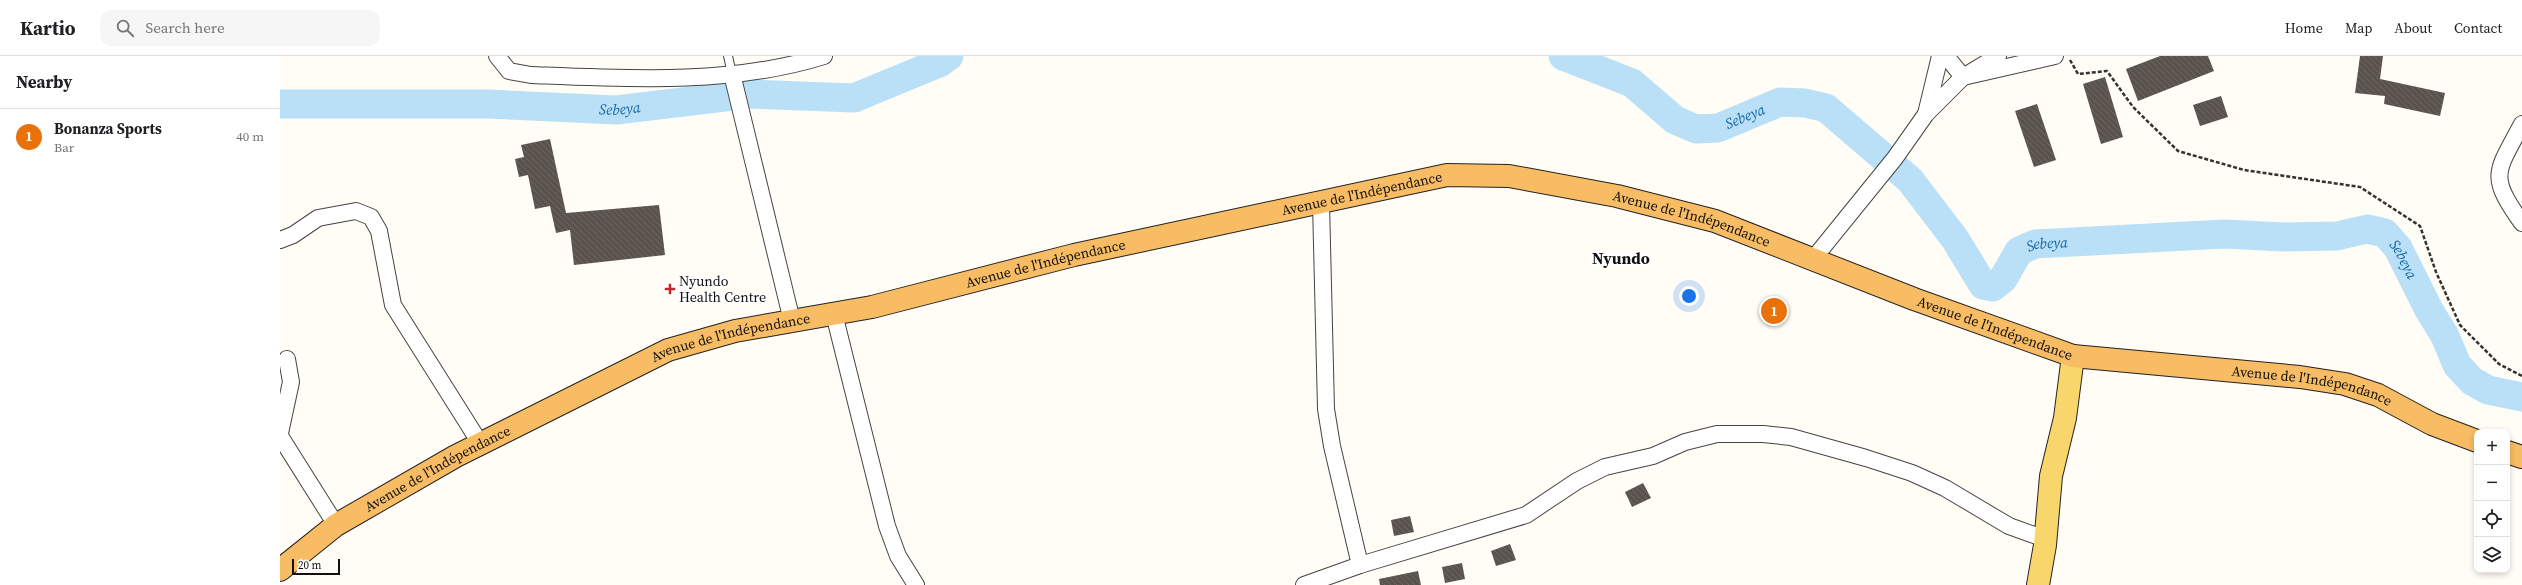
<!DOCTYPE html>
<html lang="en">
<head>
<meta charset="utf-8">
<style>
	:root { --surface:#fff; --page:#f6f6f6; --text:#202124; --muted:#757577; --line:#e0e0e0; --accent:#0b8043 }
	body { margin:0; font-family:"Source Serif 4",serif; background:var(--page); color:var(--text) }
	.controls { position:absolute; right:12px; bottom:12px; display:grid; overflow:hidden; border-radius:8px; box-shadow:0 2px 6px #0003 }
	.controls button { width:36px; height:36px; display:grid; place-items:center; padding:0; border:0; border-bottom:1px solid var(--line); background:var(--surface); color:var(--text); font:20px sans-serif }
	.scale { position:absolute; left:12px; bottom:10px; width:48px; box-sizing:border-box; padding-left:4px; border:2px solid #111; border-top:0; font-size:11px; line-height:14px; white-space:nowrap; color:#111; -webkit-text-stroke:3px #fff; paint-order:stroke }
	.you { position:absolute; left:1409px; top:240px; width:14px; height:14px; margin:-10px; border:3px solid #fff; border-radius:50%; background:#1a73e8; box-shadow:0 0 0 6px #1a73e833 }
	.badge { display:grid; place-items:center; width:26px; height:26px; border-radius:50%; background:var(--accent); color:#fff; font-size:13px; font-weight:700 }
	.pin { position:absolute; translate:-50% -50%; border:2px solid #fff; box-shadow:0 1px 4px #0006 }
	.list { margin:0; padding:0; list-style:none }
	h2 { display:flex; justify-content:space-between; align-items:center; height:52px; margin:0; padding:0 16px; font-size:17px }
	h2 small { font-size:13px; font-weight:400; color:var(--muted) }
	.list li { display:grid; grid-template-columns:26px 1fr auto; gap:12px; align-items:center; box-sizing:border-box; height:56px; padding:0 16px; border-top:1px solid var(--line) }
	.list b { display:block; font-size:15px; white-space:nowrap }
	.list p { margin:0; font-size:13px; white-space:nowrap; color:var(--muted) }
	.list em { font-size:13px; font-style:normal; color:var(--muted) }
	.icon { flex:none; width:22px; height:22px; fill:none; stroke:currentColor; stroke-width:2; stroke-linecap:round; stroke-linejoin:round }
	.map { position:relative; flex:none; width:2242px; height:529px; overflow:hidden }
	header { display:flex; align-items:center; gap:24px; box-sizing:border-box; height:56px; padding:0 20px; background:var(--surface); border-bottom:1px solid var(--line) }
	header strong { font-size:19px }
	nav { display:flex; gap:22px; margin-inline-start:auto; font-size:14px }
	.search { width:280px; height:36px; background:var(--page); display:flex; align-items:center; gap:10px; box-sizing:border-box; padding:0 14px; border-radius:12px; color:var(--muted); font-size:15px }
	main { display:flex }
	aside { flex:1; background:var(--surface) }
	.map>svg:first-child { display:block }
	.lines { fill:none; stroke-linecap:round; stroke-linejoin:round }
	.river { stroke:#b9e0f7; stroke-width:29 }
	.building { fill:url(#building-back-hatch) }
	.service-casing { stroke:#444; stroke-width:10 }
	.minor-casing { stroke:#444; stroke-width:18 }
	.primary-casing { stroke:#222; stroke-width:24 }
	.trunk-casing { stroke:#222; stroke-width:24 }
	.path { stroke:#333; stroke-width:2.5; stroke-dasharray:4 2; stroke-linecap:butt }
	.service { stroke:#fff; stroke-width:8 }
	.minor { stroke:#fff; stroke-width:16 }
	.primary { stroke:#f9d66b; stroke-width:22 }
	.trunk { stroke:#f7bc64; stroke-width:22 }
	.poi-dot { fill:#c4262e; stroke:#fff; stroke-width:1.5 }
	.labels { text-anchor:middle; stroke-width:4; stroke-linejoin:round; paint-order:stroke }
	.street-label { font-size:14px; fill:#111; stroke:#fff }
	.poi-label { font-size:14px; fill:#111; stroke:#fff; text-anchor:start }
	.water-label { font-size:15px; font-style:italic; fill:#1768a6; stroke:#fff }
	.quarter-label { font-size:16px; font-weight:bold; fill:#111; stroke:#fff }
</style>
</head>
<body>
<header>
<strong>Kartio</strong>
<div class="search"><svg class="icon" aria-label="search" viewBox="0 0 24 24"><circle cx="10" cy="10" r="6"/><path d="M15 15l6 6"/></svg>Search here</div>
<nav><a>Home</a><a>Map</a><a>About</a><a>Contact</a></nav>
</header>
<main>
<aside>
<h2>Nearby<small></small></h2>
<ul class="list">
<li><span class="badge" style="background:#e8710a">1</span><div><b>Bonanza Sports</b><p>Bar</p></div><em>40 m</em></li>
</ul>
</aside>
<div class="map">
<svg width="2242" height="529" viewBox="0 0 2242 529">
	<defs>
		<pattern id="building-back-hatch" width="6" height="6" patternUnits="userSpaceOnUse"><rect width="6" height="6" fill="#5a524d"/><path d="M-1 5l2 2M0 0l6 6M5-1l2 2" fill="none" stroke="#6d6662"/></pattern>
	</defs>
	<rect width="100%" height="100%" fill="#fffdf5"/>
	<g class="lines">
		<g class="river">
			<path id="s1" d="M1283 0 1352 27 1395 64 1416 73 1438 72 1500 46 1525 47 1546 52 1630 124 1675 183 1703 229 1713 231 1723 223 1739 195 1755 188 1945 178 2003 181 2057 180 2087 173 2105 177 2118 192 2149 254 2165 280 2177 309 2192 325 2208 334 2242 341"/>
			<path id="s2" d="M0 48H208L336 54 470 38 574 42 661 6 669 0"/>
		</g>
	</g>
	<g class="building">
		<path d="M1880 0H1928L1934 15 1858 45 1846 13Z"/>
		<path d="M2080 0H2103L2100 23 2165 37 2160 60 2104 48 2105 40 2075 37Z"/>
		<path d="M1825 21 1843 81 1821 88 1803 28Z"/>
		<path d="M1941 40 1948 61 1920 70 1913 49Z"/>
		<path d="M1757 48 1776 104 1754 111 1735 55Z"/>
		<path d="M270 83 286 157 379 149 385 199 294 209 290 174 276 177 270 150 255 153 248 119 239 121 235 103 244 101 241 89Z"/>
		<path d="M1363 427 1371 442 1352 451 1345 436Z"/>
		<path d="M1130 460 1134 476 1114 480 1111 464Z"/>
		<path d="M1230 488 1236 504 1216 510 1211 495Z"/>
		<path d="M1182 507 1185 523 1165 527 1162 511Z"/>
		<path d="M1138 515 1141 529H1100L1099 523Z"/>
	</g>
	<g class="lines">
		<g class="service-casing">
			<path id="service" d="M448 0 452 18"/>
		</g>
		<g class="minor-casing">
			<g id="minor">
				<path d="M217 0 229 15 251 19C348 23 451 29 544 0"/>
				<path d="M1666 0 1683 21 1775 0"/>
				<path d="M452 18 512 265"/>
				<path d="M1646 58 1660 0"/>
				<path d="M2242 68C2216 117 2208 119 2242 167"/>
				<path d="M1041 147 1046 353 1052 390 1080 509"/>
				<path d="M0 184 13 179 38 162 76 155 91 161 99 175 113 249 200 387"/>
				<path d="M1534 202 1615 102 1646 58 1683 21 1718 0"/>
				<path d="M554 258 607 470 618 500 636 529"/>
				<path d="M0 377 11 326 7 303"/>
				<path d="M0 380 56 469"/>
				<path d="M1024 529 1080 509 1246 459 1297 425 1325 411 1373 400 1405 386 1437 378H1483L1511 381 1586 402 1632 417 1665 432 1729 470 1765 483"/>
			</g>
		</g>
		<g class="primary-casing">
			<path id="primary" d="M1758 529 1765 489 1771 420 1785 362 1793 300"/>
		</g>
		<g class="trunk-casing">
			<g id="trunk">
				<path d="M2227 396 2242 401"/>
				<path id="s3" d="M0 514 56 469 176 400 388 294 455 275 592 251 794 199 1167 119 1229 120 1337 140 1435 165 1634 243 1793 300 2020 321 2065 328 2098 339 2152 368 2197 385"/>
			</g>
		</g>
		<path class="path" d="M1790 4 1798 18 1827 15 1853 51 1898 95 1964 114 2080 131 2140 170 2156 216 2180 269 2219 308 2242 320"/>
		<use href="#service" class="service"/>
		<use href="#minor" class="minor"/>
		<use href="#primary" class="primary"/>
		<use href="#trunk" class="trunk"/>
	</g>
	<path class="poi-dot" d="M388 227h4v4h4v4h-4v4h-4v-4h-4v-4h4z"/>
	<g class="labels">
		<g class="street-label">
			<text dy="5" stroke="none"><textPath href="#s3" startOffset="1159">Avenue de l'Indépendance</textPath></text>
			<text dy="5" stroke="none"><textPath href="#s3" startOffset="1496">Avenue de l'Indépendance</textPath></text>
			<text dy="5" stroke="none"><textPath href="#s3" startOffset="835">Avenue de l'Indépendance</textPath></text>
			<text dy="5" stroke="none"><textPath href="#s3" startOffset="1819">Avenue de l'Indépendance</textPath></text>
			<text dy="5" stroke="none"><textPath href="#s3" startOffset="511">Avenue de l'Indépendance</textPath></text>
			<text dy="5" stroke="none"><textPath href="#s3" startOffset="2143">Avenue de l'Indépendance</textPath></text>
			<text dy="5" stroke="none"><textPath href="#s3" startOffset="188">Avenue de l'Indépendance</textPath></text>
		</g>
		<g class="poi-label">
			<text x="399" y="230">Nyundo<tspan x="399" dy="16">Health Centre</tspan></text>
		</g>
		<g class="water-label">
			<text dy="5" stroke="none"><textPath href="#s2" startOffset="340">Sebeya</textPath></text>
			<text dy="5" stroke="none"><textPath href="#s1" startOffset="205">Sebeya</textPath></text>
			<text dy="5" stroke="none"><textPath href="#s1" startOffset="613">Sebeya</textPath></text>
			<text dy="5" stroke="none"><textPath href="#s1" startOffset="985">Sebeya</textPath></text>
		</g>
		<g class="quarter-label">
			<text x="1341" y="208">Nyundo</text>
		</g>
	</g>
</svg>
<div class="controls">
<button>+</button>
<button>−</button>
<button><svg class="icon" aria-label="locate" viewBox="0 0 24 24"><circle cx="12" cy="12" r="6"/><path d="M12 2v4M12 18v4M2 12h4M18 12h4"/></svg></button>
<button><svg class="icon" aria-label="layers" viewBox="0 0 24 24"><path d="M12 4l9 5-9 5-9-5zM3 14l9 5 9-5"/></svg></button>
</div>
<div class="scale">20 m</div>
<div class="you"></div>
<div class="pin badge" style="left:1494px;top:255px;background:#e8710a">1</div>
</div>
</main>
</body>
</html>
